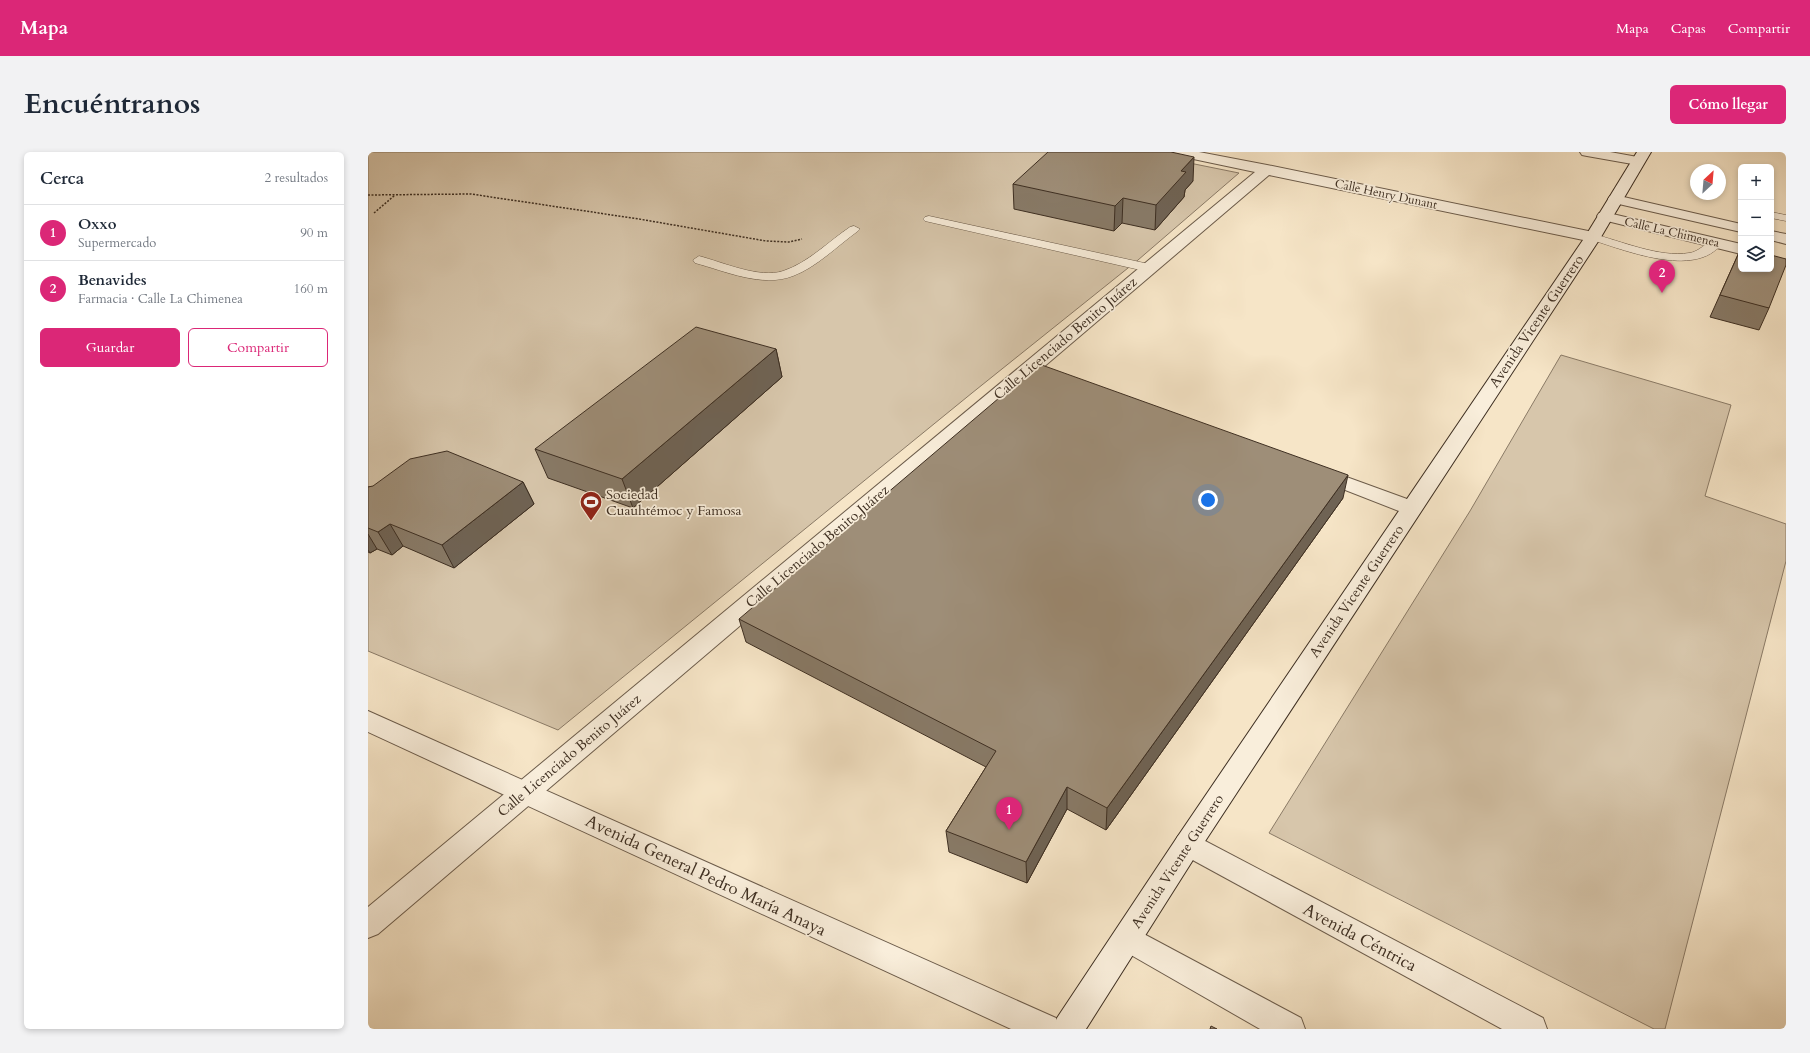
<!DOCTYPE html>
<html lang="es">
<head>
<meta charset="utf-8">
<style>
	:root { --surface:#fff; --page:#f2f2f3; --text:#1f2937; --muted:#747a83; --line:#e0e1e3; --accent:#db2777 }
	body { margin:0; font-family:Cardo,serif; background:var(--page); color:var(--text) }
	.controls { position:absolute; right:12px; top:12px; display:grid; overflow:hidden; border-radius:6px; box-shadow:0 2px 6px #0003 }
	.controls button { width:36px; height:36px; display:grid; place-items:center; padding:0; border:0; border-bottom:1px solid var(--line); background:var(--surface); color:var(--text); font:20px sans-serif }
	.compass { position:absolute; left:1322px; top:12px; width:36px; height:36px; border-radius:50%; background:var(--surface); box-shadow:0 2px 6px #0003; rotate:26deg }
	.you { position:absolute; left:840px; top:348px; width:14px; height:14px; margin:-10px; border:3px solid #fff; border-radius:50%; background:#1a73e8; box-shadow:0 0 0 6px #1a73e833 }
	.badge { display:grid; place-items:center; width:26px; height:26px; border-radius:50%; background:var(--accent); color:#fff; font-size:13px; font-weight:700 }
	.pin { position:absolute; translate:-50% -33px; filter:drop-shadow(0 1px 2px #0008) }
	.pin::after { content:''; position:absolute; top:21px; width:14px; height:12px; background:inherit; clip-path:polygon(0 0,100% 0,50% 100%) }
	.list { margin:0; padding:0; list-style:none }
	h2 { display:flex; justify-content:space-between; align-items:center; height:52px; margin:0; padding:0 16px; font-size:17px }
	h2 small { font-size:13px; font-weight:400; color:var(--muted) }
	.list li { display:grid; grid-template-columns:26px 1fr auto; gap:12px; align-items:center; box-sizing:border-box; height:56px; padding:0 16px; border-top:1px solid var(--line) }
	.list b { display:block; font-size:15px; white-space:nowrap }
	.list p { margin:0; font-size:13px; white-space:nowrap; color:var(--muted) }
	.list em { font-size:13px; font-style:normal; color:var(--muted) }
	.actions { display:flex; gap:8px; padding:12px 16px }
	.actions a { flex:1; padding:9px 0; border:1px solid var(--accent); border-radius:6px; text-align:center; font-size:14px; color:var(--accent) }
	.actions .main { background:var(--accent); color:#fff }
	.icon { flex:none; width:22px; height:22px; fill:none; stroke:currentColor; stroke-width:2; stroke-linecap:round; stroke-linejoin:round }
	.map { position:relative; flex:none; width:1418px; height:877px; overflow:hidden; border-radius:6px }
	header { display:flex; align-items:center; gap:24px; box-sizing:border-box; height:56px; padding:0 20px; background:var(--accent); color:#fff }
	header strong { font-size:19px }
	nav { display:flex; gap:22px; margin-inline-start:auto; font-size:14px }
	.intro { display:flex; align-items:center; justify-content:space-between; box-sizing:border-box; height:96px; padding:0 24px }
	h1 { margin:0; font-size:28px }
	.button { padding:10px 18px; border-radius:6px; background:var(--accent); color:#fff; font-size:14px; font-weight:700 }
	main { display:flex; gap:24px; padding:0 24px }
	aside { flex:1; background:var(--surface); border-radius:6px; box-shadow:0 2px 6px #0003 }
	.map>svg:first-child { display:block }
	.green { fill:#d7c6ab; stroke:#8a7a66 }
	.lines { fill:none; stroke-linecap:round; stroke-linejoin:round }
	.service-casing { stroke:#6c5c4b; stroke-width:1 }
	.minor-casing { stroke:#6c5c4b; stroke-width:2 }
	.tertiary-casing { stroke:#6c5c4b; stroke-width:2 }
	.secondary-casing { stroke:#3e2f22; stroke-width:2 }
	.path { stroke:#3e2f22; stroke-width:1.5; stroke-dasharray:2 1.5; stroke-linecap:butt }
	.service { fill:#f9eedb; fill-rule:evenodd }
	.minor { fill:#f9eedb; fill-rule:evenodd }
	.tertiary { fill:#f9eedb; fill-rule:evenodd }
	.secondary { fill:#f9eedb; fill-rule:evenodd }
	.wall { fill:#887a67; stroke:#3e2f22 }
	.shaded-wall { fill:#6f6354; stroke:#3e2f22 }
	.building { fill:#9e8e78; stroke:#3e2f22 }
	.labels { text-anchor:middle; stroke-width:3.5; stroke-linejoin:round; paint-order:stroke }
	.far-street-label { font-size:12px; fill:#3e2f22; stroke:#f9eedb }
	.street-label { font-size:14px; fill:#3e2f22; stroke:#f9eedb }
	.poi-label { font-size:14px; fill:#3e2f22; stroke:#f9eedb; text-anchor:start }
	.near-street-label { font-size:17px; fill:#3e2f22; stroke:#f9eedb }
</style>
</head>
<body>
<header>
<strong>Mapa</strong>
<nav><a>Mapa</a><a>Capas</a><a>Compartir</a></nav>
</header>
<div class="intro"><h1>Encuéntranos</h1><a class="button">Cómo llegar</a></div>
<main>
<aside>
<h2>Cerca<small>2 resultados</small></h2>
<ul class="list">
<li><span class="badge">1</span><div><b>Oxxo</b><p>Supermercado</p></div><em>90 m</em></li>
<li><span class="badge">2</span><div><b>Benavides</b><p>Farmacia · Calle La Chimenea</p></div><em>160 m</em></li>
</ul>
<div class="actions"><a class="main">Guardar</a><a>Compartir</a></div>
</aside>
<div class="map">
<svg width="1418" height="877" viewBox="0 0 1418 877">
	<rect width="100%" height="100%" fill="#f6e5c7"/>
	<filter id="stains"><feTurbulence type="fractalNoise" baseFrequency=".005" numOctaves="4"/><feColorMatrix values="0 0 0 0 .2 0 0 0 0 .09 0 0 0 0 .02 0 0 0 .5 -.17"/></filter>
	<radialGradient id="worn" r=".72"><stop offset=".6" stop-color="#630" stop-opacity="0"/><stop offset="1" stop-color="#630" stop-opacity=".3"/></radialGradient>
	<g class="green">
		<path d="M0 0H767L871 21 770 108 604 241 190 578 0 499Z"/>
		<path d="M1193 203 1363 253 1337 344 1418 372V409L1297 877H1286L901 681 1102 359Z"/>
	</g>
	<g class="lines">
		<g class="service-casing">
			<g id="service">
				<path d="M1403 60 1418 63V69L1403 66Z"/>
				<path d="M561 64 781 112 787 116 781 120 557 69 555 67 557 65Z"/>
				<path d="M486 74 492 77 490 79C469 94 449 115 425 124 394 136 357 119 327 111L325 108 331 104C354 110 392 127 415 119 440 111 461 89 482 75Z"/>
				<path d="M1225 82C1253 89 1292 106 1321 101 1331 100 1338 90 1348 87L1354 91C1328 128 1254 97 1221 87L1219 85Z"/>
			</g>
		</g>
		<g class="minor-casing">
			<g id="minor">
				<path d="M804 0H831L899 13 1225 80 1230 82 1233 85 1230 88 1225 90 901 23 10 782 0 786V755L887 20 811 4 806 3Z"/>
				<path d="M1212 0H1242L1275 6 1277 9 1275 12 1270 13 1219 4 1214 3Z"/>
				<path d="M1247 43 1373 72V80L1242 50 1240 47 1242 44Z"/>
				<path d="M1236 60 1373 92V102L1231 67 1229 64 1231 61Z"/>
				<path d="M1403 79 1418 82V92L1403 88Z"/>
				<path d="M951 315 1050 351 1053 356 1050 361 1043 363 1036 361 944 325 941 321 944 317Z"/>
				<path d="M820 680 1175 866 1179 877H1134L810 700 806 692 810 684Z"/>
				<path d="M759 773 933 866 937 877H892L749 795 745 786 749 777Z"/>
			</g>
		</g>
		<g class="tertiary-casing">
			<path id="tertiary" d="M0 559 688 866 692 877H643L0 580Z"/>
		</g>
		<g class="secondary-casing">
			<path id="secondary" d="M1269 0H1283L1233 85 830 700 718 877H685L689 866 810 684 1217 85Z"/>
		</g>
		<g class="path">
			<path d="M0 43 103 42 271 67 398 89 421 90 434 87"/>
			<path d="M6 61 27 43"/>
		</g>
		<use href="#service" class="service"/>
		<use href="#minor" class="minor"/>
		<use href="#tertiary" class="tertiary"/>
		<use href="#secondary" class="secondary"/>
	</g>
	<g class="wall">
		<path d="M805 0 825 29 817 38 816 45 787 78 754 71 746 79 646 57 645 32Z"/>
		<path d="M1373 96 1401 156 1391 178 1342 165Z"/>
		<path d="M408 197 414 225 265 356 180 326 167 297Z"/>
		<path d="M155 330 166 352 86 416 35 394 24 403 9 397 2 401 0 400V335Z"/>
		<path d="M975 346 738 678 699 657 659 731 581 700 578 679 618 615 378 490 371 467Z"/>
	</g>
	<g class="shaded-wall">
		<path d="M826 5 825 29 817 38 816 45 787 78 788 53 813 19Z"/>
		<path d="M755 46 754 71 746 79 747 54Z"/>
		<path d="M408 197 414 225 265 356 254 327Z"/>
		<path d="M980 323 975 346 738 678 739 656Z"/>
		<path d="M155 330 166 352 86 416 74 393Z"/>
		<path d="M22 372 35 394 24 403 10 380Z"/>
		<path d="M0 382 9 397 2 401 0 398Z"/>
		<path d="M699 635V657L659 731 658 710Z"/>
	</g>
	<g class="building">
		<path d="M680 0H803L826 5 813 19 818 20 788 53 755 46 747 54 645 32Z"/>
		<path d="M1373 96V117H1403V103L1418 107V113L1401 156 1352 143Z"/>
		<path d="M328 175 408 197 254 327 167 297Z"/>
		<path d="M671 212 980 323 739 656 699 635 658 710 578 679 628 599 371 467Z"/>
		<path d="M79 299 155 330 74 393 22 372 10 380 0 376V335L5 334 42 307Z"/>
		<path d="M843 874 849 877H842Z"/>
	</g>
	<defs>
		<g id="stadium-pin" transform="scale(1.15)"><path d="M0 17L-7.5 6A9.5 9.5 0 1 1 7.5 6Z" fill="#8f2418" stroke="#f9eedb"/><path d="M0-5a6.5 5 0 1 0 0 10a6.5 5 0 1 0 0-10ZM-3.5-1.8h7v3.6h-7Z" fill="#fff"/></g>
	</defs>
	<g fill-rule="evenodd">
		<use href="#stadium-pin" x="223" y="350"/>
	</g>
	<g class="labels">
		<g class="far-street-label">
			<text transform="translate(1018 42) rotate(12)" y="4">Calle Henry Dunant</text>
			<text transform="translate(1304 80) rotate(13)" y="4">Calle La Chimenea</text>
		</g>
		<g class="street-label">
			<text transform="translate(1168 169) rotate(-56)" y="5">Avenida Vicente Guerrero</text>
			<text transform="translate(697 186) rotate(-40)" y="5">Calle Licenciado Benito Juárez</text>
			<text transform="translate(449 394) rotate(-40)" y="5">Calle Licenciado Benito Juárez</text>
			<text transform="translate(988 439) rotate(-56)" y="5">Avenida Vicente Guerrero</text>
			<text transform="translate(201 603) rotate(-40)" y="5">Calle Licenciado Benito Juárez</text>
			<text transform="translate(809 709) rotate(-57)" y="5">Avenida Vicente Guerrero</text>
		</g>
		<g class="poi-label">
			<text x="238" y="347">Sociedad<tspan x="238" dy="16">Cuauhtémoc y Famosa</tspan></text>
		</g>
		<g class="near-street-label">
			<text transform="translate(338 723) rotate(25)" y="6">Avenida General Pedro María Anaya</text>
			<text transform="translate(992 785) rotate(28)" y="6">Avenida Céntrica</text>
		</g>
	</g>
	<rect width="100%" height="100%" filter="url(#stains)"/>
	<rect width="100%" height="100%" fill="url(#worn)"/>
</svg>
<div class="controls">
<button>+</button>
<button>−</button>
<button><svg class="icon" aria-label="layers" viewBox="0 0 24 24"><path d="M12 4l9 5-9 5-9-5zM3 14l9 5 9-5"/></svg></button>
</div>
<svg class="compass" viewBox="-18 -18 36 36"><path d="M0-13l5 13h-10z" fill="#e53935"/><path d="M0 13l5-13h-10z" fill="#747a83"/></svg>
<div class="you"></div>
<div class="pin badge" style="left:641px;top:678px">1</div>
<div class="pin badge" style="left:1294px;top:141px">2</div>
</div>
</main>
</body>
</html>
